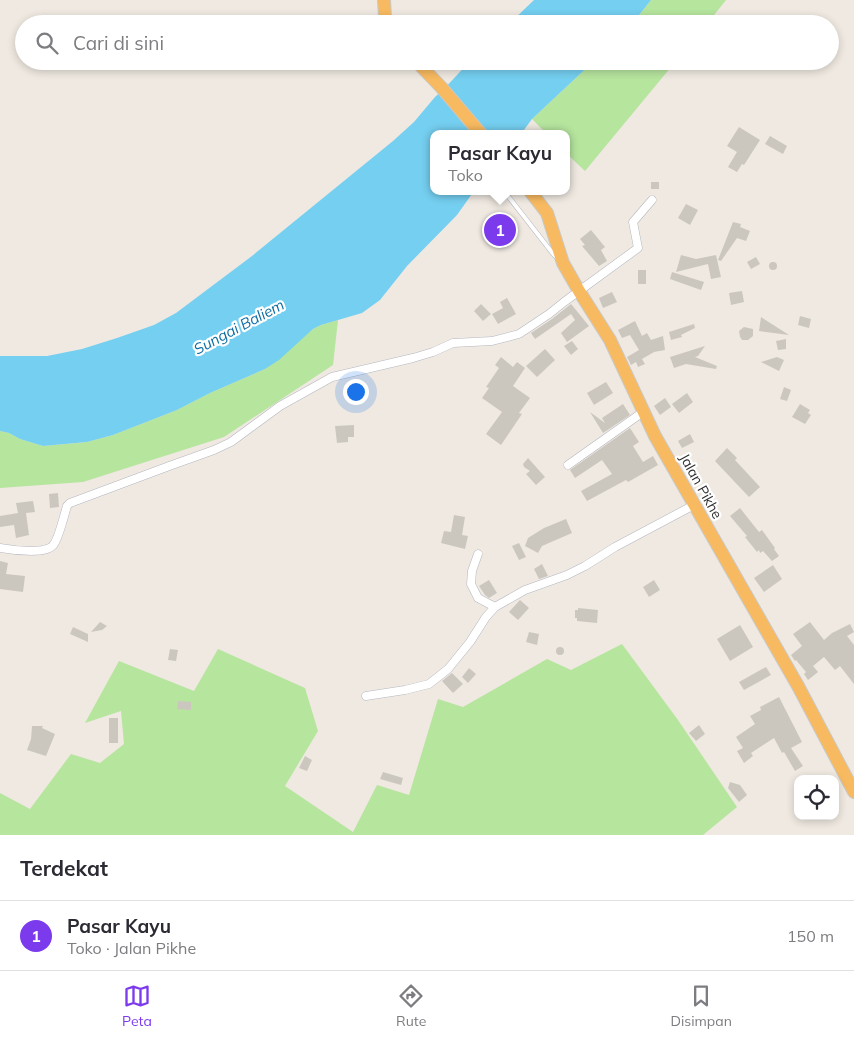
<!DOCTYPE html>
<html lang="id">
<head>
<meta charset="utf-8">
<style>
	:root { --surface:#fff; --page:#f2f2f3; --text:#2b2b33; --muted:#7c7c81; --line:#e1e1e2; --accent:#7c3aed }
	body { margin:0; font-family:Mulish,sans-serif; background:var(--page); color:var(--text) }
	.controls { position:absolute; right:15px; bottom:15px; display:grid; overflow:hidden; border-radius:10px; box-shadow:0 2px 8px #0003 }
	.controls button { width:45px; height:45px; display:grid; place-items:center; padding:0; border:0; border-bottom:1px solid var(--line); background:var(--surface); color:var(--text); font:25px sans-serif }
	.you { position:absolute; left:355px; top:391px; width:18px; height:18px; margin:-12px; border:4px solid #fff; border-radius:50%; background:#1a73e8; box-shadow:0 0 0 8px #1a73e833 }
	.badge { display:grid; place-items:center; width:32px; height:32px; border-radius:50%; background:var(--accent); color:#fff; font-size:16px; font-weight:700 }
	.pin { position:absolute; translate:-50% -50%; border:2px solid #fff; box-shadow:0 1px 5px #0006 }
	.popup { position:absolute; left:430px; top:130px; width:140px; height:65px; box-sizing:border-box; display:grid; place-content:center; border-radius:10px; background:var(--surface); filter:drop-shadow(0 1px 4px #0005); font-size:16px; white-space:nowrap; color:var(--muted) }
	.popup b { font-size:19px; color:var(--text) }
	.popup::after { content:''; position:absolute; left:50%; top:100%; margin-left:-10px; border:10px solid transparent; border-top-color:var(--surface) }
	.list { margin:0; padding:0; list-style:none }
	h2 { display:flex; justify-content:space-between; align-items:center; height:65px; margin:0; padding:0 20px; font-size:21px }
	h2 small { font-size:16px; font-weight:400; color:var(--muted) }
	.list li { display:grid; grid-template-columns:32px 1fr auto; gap:15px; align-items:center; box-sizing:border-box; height:70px; padding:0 20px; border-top:1px solid var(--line) }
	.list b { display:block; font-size:19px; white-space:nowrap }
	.list p { margin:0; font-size:16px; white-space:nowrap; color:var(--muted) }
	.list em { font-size:16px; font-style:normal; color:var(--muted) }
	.icon { flex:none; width:28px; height:28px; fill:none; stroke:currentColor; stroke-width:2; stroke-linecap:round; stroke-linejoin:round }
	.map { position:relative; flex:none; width:854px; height:835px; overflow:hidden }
	.search { position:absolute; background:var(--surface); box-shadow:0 2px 8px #0003; left:15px; right:15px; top:15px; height:55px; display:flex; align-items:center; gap:12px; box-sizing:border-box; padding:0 18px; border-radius:28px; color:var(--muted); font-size:19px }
	.sheet { height:135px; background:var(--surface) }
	nav { display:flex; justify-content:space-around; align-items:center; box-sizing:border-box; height:70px; border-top:1px solid var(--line); background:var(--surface); font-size:14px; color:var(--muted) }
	nav a { display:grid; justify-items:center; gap:2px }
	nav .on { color:var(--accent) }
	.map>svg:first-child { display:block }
	.green { fill:#b6e59e }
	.water { fill:#75cff0 }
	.building { fill:#cbc7bf }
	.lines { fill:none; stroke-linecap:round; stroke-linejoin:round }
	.service-casing { stroke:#b4b7c1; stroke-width:5 }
	.minor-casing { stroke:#b4b7c1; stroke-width:9 }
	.trunk-casing { stroke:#c9c9c9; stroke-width:14 }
	.service { stroke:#fff; stroke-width:4 }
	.minor { stroke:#fff; stroke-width:8 }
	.trunk { stroke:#f8ba60; stroke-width:12 }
	.labels { text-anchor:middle; stroke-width:4.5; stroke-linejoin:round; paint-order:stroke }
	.street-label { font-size:14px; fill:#2e2e2e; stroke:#fff }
	.water-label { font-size:15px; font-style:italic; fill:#0d6fa3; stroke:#fff }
</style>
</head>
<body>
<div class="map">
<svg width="854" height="835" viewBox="0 0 854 835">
	<rect width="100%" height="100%" fill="#efe9e1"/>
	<g class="green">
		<path d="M651 0H726L707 24H632Z"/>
		<path d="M594 61H676L585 171 566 153V134H547L532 119Z"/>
		<path d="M338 320 333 365 224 437 83 482 0 488V431L9 433 20 439 43 446 87 442 113 435 177 410 210 393 265 369 313 329 321 325Z"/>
		<path d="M622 644 678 720 737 807 703 835H0V793L30 809 71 754 100 763 124 744 121 711 85 723 119 661 194 691 218 649 305 688 318 731 285 786 353 832 377 785 409 795 438 699 463 707 547 659 571 670Z"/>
	</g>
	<g class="water">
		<path d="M534 0H651L632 24H509Z"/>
		<path d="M470 61H594L532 119 521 134H434V191H474L457 215 407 266 380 300 362 313 321 325 313 329 279 360 265 369 210 393 177 410 113 435 87 442 43 446 20 439 9 433 0 431V356H47L82 349 117 338 154 325 176 313 252 256 393 141 414 122 435 97 444 89Z"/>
	</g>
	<g class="building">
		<path d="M739 127 760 140 744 165 742 164 737 172 728 167 737 152 727 146Z"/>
		<path d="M770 136 787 146 783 154 765 144Z"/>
		<rect x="651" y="182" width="8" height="7"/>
		<path d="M686 204 698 210 690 225 678 218Z"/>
		<path d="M733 222 741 224 740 227 750 231 746 241 737 238 721 261 718 260Z"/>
		<path d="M591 230 605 247 601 250 607 261 599 266 582 246 585 245 580 239Z"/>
		<path d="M681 255 696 259 716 255 721 277 711 279 708 264 676 272Z"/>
		<path d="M756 257 760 264 751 269 747 262Z"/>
		<circle cx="773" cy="266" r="4"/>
		<rect x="638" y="270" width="8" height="14"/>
		<path d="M672 272 704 282 701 290 670 279Z"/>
		<path d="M742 291 744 302 731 305 729 293Z"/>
		<path d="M612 292 617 302 603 308 599 298Z"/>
		<path d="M507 298 516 314 498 324 492 314 503 308 500 302Z"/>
		<path d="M481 304 491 314 483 321 474 311Z"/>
		<path d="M571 304 589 326 567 342 561 333 575 320 571 314 535 339 531 333 552 319Z"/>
		<path d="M800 316 811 319 809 328 798 325Z"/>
		<path d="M761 317 789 335 759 331Z"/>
		<path d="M635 321 642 336 647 333 651 340 663 336 665 350 654 352 642 359 645 364 638 367 636 362 631 365 627 357 639 350 630 335 622 338 618 330Z"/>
		<path d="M694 324 695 328 681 335 682 337 671 340 669 332Z"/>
		<path d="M744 327 753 329V336L748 340H742L740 337 739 331Z"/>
		<path d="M786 339V349L778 350 776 341Z"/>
		<path d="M572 341 578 349 571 355 564 346Z"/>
		<path d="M705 346 698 356 695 357 717 366 716 369 686 364 674 368 670 357Z"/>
		<path d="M545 349 555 360 537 377 526 366Z"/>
		<path d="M501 357 513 367 517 362 525 368 513 386 530 398 519 413 522 414 501 445 486 434 502 412 482 398 489 388 486 387 499 368 495 365Z"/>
		<path d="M777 357 784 360 779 371 761 362Z"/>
		<path d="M606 382 613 393 594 405 587 393Z"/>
		<path d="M784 387 791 390 787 401 780 399Z"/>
		<path d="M687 393 693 402 679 413 672 404Z"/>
		<path d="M665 398 671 407 660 415 654 406Z"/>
		<path d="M623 404 630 415 603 433 590 412 605 423 602 418Z"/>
		<path d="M800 404 810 410 808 413 811 415 805 424 792 417Z"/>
		<path d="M354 425V437H348V442L337 443 335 426Z"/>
		<path d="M630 428 639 442 633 446 643 462 653 456 658 465 628 482 626 480 587 501 581 491 612 474 602 460 575 478 570 470Z"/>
		<path d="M690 434 694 442 682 448 678 441Z"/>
		<path d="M727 448 737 458 735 460 760 487 749 497 715 461Z"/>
		<path d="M528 458 545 477 536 485 526 474 530 471 524 467 523 464Z"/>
		<path d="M58 493 59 507 50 508 49 494Z"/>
		<path d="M33 501 35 512 26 513 29 535 16 538 14 525 0 527V516L18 513 16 503Z"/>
		<path d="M740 508 759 532 762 530 775 548 774 549 779 556 772 561 763 551 760 553 759 550 757 552 745 537 747 536 730 516Z"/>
		<path d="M454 515 465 517 462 535 468 536 465 549 441 543 444 531 451 532Z"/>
		<path d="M566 519 572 533 542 546 538 553 525 546 528 538 544 528Z"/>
		<path d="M519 543 526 557 519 560 512 546Z"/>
		<path d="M0 561 8 563 6 574 25 576 23 592 0 589Z"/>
		<path d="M542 564 548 576 539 579 534 569Z"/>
		<path d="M773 565 782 579 764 592 754 578Z"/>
		<path d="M489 580 497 593 489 598 485 595 479 586Z"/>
		<path d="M654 580 660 590 649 597 643 587Z"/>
		<path d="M520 600 529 608 518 620 509 612Z"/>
		<path d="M578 608 598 610 597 623 577 621V618H575V610H578Z"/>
		<path d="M100 622 107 626 102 630 91 632Z"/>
		<path d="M810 622 824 640 832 633 850 624 854 632 847 636 854 645V684L840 666 835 670 824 657 813 666 818 672 808 680 804 674 806 672 796 660 795 661 791 655 802 646 793 634Z"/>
		<path d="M740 625 753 647 730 661 717 639Z"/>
		<path d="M73 627 88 634V642L70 634Z"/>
		<path d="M529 632 539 634 537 645 526 642Z"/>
		<circle cx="560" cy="651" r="4"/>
		<path d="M170 649 178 650 176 661 168 660Z"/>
		<path d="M766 667 771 675 744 690 739 682Z"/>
		<path d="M469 668 476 674 468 683 462 677Z"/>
		<path d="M452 673 463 684 453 693 442 681Z"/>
		<path d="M779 697 802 742 791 748 803 766 795 771 784 752 782 753 774 738 751 753 753 756 744 763 737 751 743 748 736 737 755 724 750 716 761 710 760 707Z"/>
		<path d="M178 701 191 702V710L177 709Z"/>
		<rect x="109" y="718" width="9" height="25"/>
		<path d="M699 725 705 734 696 741 689 733Z"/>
		<path d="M32 726H43L42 728 55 734 46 756 27 750 31 739Z"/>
		<path d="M305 756 312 760 307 771 299 768Z"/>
		<path d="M383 772 403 778 401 785 380 779Z"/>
		<path d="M730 782 740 785 747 795 739 802 728 788Z"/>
	</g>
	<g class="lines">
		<g class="service-casing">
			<path id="service" d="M504 191 554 255 558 258"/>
		</g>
		<g class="minor-casing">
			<g id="minor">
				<path d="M568 465 643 412"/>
				<path d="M0 548C11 550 48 555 54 544 59 537 64 516 67 506L70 503 172 465 214 450 231 442 280 406 332 377 413 358 433 352 453 343 492 341 519 334 549 314 564 302 638 248 633 222 652 200"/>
				<path d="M478 554 472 571 471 584 478 598 495 607"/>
				<path d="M366 696 405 690 429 684 448 669 470 642 486 617 495 607 525 590 567 575 585 566 615 547 694 505"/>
			</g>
		</g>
		<g class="trunk-casing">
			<g id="trunk">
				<path d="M384 0 385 17 388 24"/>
				<path d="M416 61 441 87 481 134"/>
				<path d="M530 191 547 213 563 263 579 291 610 340 655 436 798 686 854 792"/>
			</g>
		</g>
		<use href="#service" class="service"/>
		<use href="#minor" class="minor"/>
		<use href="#trunk" class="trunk"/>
	</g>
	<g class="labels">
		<g class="street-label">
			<text transform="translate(701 486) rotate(61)" y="5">Jalan Pikhe</text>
		</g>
		<g class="water-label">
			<text transform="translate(239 327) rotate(-28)" y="5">Sungai Baliem</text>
		</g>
	</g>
</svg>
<div class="controls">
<button><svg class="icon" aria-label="locate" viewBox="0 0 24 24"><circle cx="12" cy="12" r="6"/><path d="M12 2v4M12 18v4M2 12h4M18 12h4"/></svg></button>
</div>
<div class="you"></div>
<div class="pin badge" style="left:500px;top:230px">1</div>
<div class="popup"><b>Pasar Kayu</b>Toko</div>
<div class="search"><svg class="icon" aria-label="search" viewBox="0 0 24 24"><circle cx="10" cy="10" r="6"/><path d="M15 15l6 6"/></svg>Cari di sini</div>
</div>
<section class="sheet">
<h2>Terdekat<small></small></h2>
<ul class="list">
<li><span class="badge">1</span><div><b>Pasar Kayu</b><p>Toko · Jalan Pikhe</p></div><em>150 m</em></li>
</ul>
</section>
<nav>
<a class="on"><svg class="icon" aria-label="map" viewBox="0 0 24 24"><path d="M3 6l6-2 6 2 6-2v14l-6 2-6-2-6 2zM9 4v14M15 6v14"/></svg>Peta</a>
<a><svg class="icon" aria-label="directions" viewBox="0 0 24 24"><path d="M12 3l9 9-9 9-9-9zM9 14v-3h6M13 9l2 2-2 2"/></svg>Rute</a>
<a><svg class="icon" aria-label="saved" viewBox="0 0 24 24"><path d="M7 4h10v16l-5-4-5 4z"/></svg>Disimpan</a>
</nav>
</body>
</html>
